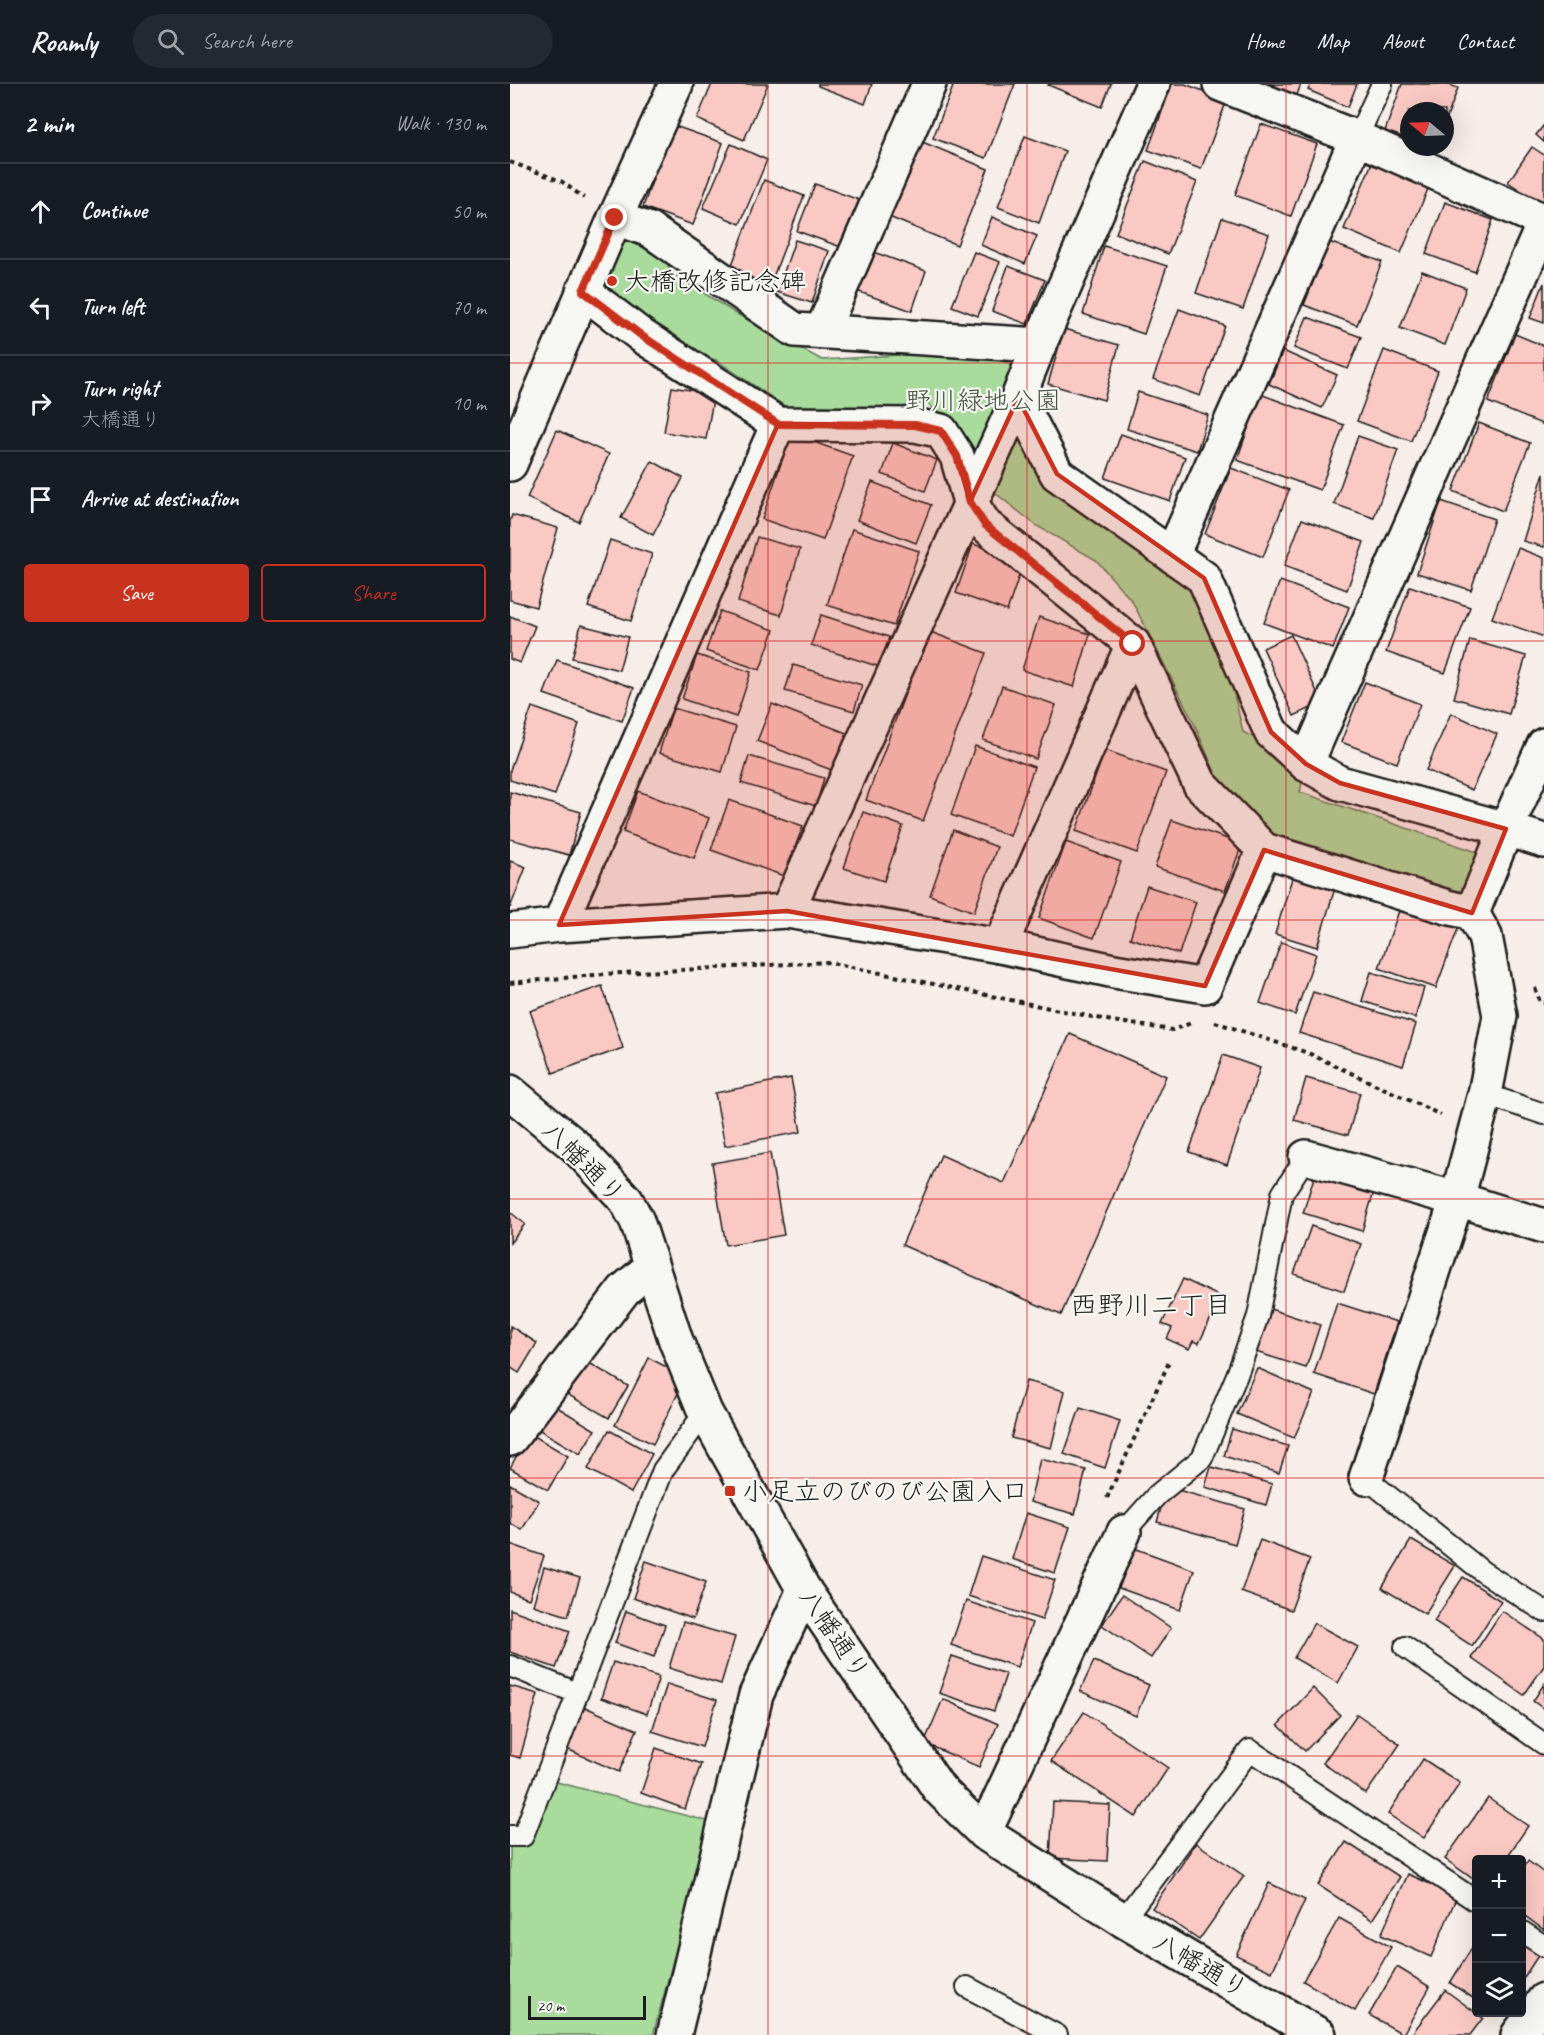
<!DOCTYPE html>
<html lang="en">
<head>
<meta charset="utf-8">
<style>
	:root { --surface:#171b24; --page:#242831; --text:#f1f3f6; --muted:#9ea1a6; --line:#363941; --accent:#c8321e }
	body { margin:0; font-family:Caveat,"Klee One",sans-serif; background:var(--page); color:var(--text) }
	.controls { position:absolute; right:18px; bottom:18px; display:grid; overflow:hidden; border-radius:6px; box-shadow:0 6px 24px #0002 }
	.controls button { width:54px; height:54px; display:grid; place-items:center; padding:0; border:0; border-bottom:2px solid var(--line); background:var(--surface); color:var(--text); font:30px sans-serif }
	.compass { position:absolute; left:890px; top:18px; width:54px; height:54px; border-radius:50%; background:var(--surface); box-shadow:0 6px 24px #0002; rotate:289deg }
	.scale { position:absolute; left:18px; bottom:15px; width:118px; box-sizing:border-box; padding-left:6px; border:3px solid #1c1c1c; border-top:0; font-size:16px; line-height:21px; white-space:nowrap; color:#1c1c1c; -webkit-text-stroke:4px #f6f6f2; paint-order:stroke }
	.stop { position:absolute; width:18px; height:18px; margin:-14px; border:4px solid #c8321e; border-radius:50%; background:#fff }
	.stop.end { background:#c8321e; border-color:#fff; box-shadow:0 2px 6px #0008 }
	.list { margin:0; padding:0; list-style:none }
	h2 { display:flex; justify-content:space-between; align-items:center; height:78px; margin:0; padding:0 24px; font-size:26px }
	h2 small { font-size:20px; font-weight:400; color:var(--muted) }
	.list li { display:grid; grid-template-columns:39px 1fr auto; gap:18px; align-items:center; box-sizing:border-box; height:96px; padding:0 24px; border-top:2px solid var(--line) }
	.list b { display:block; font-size:22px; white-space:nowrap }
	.list p { margin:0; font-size:20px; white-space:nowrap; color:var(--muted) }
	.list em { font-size:20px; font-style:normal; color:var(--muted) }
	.actions { display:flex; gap:12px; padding:18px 24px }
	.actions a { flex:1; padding:14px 0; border:2px solid var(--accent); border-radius:6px; text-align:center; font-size:21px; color:var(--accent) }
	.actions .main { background:var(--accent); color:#fff }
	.icon { flex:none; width:33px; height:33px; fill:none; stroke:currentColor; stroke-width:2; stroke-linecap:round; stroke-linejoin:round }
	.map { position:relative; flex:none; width:1034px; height:1951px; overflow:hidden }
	header { display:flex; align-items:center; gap:36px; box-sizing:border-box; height:84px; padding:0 30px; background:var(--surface); border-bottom:2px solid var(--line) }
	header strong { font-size:28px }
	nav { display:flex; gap:33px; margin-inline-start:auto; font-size:21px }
	.search { width:420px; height:54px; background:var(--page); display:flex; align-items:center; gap:15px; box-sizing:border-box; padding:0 21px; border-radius:33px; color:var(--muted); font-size:22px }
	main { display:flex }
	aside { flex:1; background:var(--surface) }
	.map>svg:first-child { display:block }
	.green { fill:#a9db9c; stroke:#627c5c; stroke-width:1.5 }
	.building { fill:#fac9c4; stroke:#1c1c1c; stroke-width:1.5 }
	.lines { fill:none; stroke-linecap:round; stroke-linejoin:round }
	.service-casing { stroke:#1c1c1c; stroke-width:24 }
	.minor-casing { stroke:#1c1c1c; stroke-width:38 }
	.path { stroke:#1c1c1c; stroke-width:4; stroke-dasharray:4.5 4.5; stroke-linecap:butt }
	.service { stroke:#f6f6f2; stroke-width:20 }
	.minor { stroke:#f6f6f2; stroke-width:33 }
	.route { stroke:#c8321e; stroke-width:8 }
	.marked { fill:#c8321e; fill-opacity:0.2; stroke:#c8321e; stroke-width:4.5; stroke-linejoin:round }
	.grid { fill:none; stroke:#d62828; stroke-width:1.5; stroke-opacity:0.55 }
	.poi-dot { fill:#c8321e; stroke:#f6f6f2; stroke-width:2 }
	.labels { text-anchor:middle; stroke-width:4.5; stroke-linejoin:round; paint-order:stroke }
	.poi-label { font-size:26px; fill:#1c1c1c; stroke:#f6f6f2; text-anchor:start }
	.park-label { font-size:26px; fill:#465542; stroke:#f6f6f2 }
	.street-label { font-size:26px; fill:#1c1c1c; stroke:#f6f6f2 }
	.neighbourhood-label { font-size:27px; fill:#1c1c1c; stroke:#f6f6f2 }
</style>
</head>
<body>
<header>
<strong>Roamly</strong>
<div class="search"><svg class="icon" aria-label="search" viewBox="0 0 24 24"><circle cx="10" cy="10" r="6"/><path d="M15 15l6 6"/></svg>Search here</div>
<nav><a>Home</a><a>Map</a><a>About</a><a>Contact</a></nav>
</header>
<main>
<aside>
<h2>2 min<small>Walk · 130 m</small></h2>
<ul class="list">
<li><svg class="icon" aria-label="ahead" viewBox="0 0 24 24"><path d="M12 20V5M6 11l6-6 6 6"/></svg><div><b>Continue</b></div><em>50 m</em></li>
<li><svg class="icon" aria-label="left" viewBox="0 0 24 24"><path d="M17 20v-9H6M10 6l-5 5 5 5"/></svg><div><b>Turn left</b></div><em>70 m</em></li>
<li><svg class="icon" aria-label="right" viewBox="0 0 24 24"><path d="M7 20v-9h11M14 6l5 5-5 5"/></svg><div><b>Turn right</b><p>大橋通り</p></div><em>10 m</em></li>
<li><svg class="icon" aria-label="arrive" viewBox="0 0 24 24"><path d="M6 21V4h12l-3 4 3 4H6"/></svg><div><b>Arrive at destination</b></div></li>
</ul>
<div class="actions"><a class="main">Save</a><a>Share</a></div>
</aside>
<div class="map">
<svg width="1034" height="1951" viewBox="0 0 1034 1951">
	<rect width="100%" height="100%" fill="#f7ede9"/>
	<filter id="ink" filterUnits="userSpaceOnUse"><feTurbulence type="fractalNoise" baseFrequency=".0167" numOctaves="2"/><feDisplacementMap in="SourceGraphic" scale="12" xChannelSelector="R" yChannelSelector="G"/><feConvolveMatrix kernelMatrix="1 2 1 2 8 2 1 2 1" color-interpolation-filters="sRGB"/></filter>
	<g filter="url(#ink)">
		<g class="green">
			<path d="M111 153 150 164 161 188 225 229 312 276 435 268 479 273 501 280 522 315 527 372 680 502 711 555 733 648 796 680 790 708 973 770 953 825 767 761 713 707 683 637 622 517 586 476 527 442 484 408 446 350 418 319 297 337 206 276 161 263 77 226Z"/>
			<path d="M35 1695 201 1738 143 1951H0V1752H13Z"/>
		</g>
		<g class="building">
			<path d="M202 0H258L234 56 187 35Z"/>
			<path d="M308 0H362L355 20 308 2Z"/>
			<path d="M444 0H505L476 74 423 54Z"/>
			<path d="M539 0H601L592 23 538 1Z"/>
			<path d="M662 0H675L717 16 691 85 638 66Z"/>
			<path d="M759 0H791L787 11Z"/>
			<path d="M801 0H847L838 23 798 6Z"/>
			<path d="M892 0H936L948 4 935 39V27H899V55L875 47Z"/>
			<path d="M751 40 807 60 781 132 725 111Z"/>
			<path d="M162 41 213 59 183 141 133 123Z"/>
			<path d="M1034 41V58L1026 51Z"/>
			<path d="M515 52 555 67 529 139 488 123Z"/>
			<path d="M410 57 478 85 447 161 379 133Z"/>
			<path d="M221 60 257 76 230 140 193 124Z"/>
			<path d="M1022 63 1034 71V122L998 98Z"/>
			<path d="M864 74 921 98 891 169 834 145Z"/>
			<path d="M635 77 687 98 658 170 606 149Z"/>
			<path d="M254 96 294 112 260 201 220 186Z"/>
			<path d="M305 100 349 116 331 163 287 147Z"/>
			<path d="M935 118 983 136 965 188 916 170Z"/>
			<path d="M482 133 527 152 515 180 471 161Z"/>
			<path d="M712 134 759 150 733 225 686 209Z"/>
			<path d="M285 156 319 167 302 219 267 208Z"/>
			<path d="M819 158 872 178 847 241 794 221Z"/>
			<path d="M594 162 657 182 634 250 573 230Z"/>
			<path d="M358 166 416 187 402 227 344 206Z"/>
			<path d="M464 168 490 178 468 232 442 222Z"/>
			<path d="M498 182 535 196 517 240 482 227Z"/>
			<path d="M912 187 956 204 935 261 890 244Z"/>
			<path d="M1034 199V239L1020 234Z"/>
			<path d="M669 225 715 242 690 312 643 295Z"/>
			<path d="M797 233 851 253 838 285 784 264Z"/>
			<path d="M554 245 609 261 594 316 538 300Z"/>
			<path d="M1005 250 1034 262V341L978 318Z"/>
			<path d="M874 266 928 287 901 357 847 337Z"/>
			<path d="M773 267 827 291 812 324 759 300Z"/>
			<path d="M162 303 204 310 196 355 154 348Z"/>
			<path d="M628 308 698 331 687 367 617 345Z"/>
			<path d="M750 310 834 341 810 406 727 376Z"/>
			<path d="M969 339 1020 359 993 427 943 407Z"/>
			<path d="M47 346 99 370 69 438 17 414Z"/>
			<path d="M281 350 343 372 313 456 252 435Z"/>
			<path d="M611 350 675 373 660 417 595 394Z"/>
			<path d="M848 352 888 366 864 434 824 420Z"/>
			<path d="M383 359 427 376 415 407 372 390Z"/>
			<path d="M142 377 173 394 143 451 111 434Z"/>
			<path d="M721 384 779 406 753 473 695 450Z"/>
			<path d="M1034 389V463L1013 457Z"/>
			<path d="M362 398 421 421 406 459 347 436Z"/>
			<path d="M931 417 984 435 961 506 907 489Z"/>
			<path d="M2 431 48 444 26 523 0 516V437Z"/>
			<path d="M792 435 854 458 837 506 774 482Z"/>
			<path d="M342 445 409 467 384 542 317 521Z"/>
			<path d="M247 453 290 465 271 531 228 518Z"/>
			<path d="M100 456 142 470 121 537 78 523Z"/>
			<path d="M463 460 514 477 497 527 446 509Z"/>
			<path d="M1008 464 1034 474V553L982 534Z"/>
			<path d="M770 497 839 523 823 565 754 539Z"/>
			<path d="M900 502 960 523 935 589 876 568Z"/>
			<path d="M210 527 264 546 250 586 196 567Z"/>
			<path d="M311 531 379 553 370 583 301 561Z"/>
			<path d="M0 532 25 542 10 579 0 575Z"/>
			<path d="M529 533 580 550 564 603 512 586Z"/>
			<path d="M71 541 118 553 109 586 62 574Z"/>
			<path d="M418 547 476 569 413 737 356 716Z"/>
			<path d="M781 551 812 619 784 632 753 564Z"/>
			<path d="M960 556 1016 572 999 630 944 614Z"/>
			<path d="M187 571 241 588 226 633 172 615Z"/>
			<path d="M47 576 124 604 112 637 34 610Z"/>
			<path d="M283 581 352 601 344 627 275 607Z"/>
			<path d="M855 598 910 620 887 679 831 658Z"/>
			<path d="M492 602 546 621 526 675 473 656Z"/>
			<path d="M262 620 339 650 324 687 247 657Z"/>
			<path d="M22 623 69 640 45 711 0 696V686Z"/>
			<path d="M163 624 226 643 212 688 149 669Z"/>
			<path d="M941 629 987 650 962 706 916 686Z"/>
			<path d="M465 662 524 683 500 752 441 731Z"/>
			<path d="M595 666 656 688 627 769 566 747Z"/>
			<path d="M239 672 314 694 306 722 231 699Z"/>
			<path d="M128 707 199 734 184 774 113 748Z"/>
			<path d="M0 708 71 728 59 771 0 755Z"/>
			<path d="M219 716 293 742 274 792 201 766Z"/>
			<path d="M353 728 393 742 374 797 334 784Z"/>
			<path d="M662 736 732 760 715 807 645 783Z"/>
			<path d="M443 746 487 763 464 828 420 811Z"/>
			<path d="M556 758 611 778 584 854 529 834Z"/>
			<path d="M0 777 16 783 0 824Z"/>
			<path d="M783 791 825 804 807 863 765 850Z"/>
			<path d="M637 802 686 818 669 870 620 854Z"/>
			<path d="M891 821 949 842 926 904 869 884Z"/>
			<path d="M771 858 806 870 785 931 750 919Z"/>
			<path d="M861 888 914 904 905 934 852 917Z"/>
			<path d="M92 902 113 964 43 989 20 927Z"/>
			<path d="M803 908 906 940 893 982 789 949Z"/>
			<path d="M560 950 656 992 551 1231 392 1161 431 1071 494 1099Z"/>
			<path d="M713 971 750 984 717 1081 679 1068Z"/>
			<path d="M281 994 291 1048 215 1062 205 1009Z"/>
			<path d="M796 994 850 1009 838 1051 784 1036Z"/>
			<path d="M260 1069 274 1151 216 1161 202 1079Z"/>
			<path d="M805 1090 864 1108 852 1147 793 1129Z"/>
			<path d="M0 1128 15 1140 0 1159Z"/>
			<path d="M801 1142 851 1160 834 1207 784 1190Z"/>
			<path d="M673 1195 711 1213 689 1259 683 1257 679 1265 657 1255 662 1244 652 1240Z"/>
			<path d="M827 1219 887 1238 864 1310 804 1290Z"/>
			<path d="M757 1224 810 1241 796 1284 743 1267Z"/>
			<path d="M0 1242 27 1259 9 1289 0 1283Z"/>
			<path d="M139 1274 176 1293 143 1360 105 1341Z"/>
			<path d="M74 1276 118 1302 99 1334 55 1309Z"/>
			<path d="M747 1284 804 1309 784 1354 727 1330Z"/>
			<path d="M516 1297 555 1307 541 1364 501 1354Z"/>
			<path d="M42 1320 85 1346 70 1370 28 1345Z"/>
			<path d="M570 1324 610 1337 595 1384 554 1370Z"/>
			<path d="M722 1345 778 1362 769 1389 714 1372Z"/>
			<path d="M99 1346 142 1370 121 1409 78 1385Z"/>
			<path d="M19 1349 58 1372 38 1406 0 1384Z"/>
			<path d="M530 1375 576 1386 565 1430 520 1418Z"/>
			<path d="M701 1383 762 1400 756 1421 695 1403Z"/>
			<path d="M0 1400 29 1417 12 1446 0 1439Z"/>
			<path d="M657 1403 735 1425 725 1460 647 1438Z"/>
			<path d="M516 1429 560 1443 545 1489 502 1475Z"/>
			<path d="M750 1456 800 1475 781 1526 731 1508Z"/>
			<path d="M901 1456 945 1482 915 1530 872 1504Z"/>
			<path d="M0 1460 34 1472 19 1515 0 1508Z"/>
			<path d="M624 1464 684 1486 670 1526 609 1504Z"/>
			<path d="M471 1472 545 1496 532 1536 458 1512Z"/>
			<path d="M136 1477 196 1498 183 1535 123 1514Z"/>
			<path d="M34 1483 70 1494 58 1532 23 1521Z"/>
			<path d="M953 1493 991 1517 962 1562 924 1537Z"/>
			<path d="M612 1511 661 1544 641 1574 592 1541Z"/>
			<path d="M456 1517 522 1539 507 1583 441 1561Z"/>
			<path d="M0 1525 60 1547 46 1584 0 1568Z"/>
			<path d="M116 1527 155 1541 144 1573 105 1559Z"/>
			<path d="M992 1527 1034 1555V1582L1014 1611 961 1574Z"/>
			<path d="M173 1538 225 1553 211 1600 159 1584Z"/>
			<path d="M804 1539 848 1563 828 1599 784 1574Z"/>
			<path d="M442 1572 496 1590 484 1627 429 1609Z"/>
			<path d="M584 1577 639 1601 626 1632 570 1607Z"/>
			<path d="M103 1578 149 1593 137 1630 91 1614Z"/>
			<path d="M157 1600 207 1616 192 1663 142 1647Z"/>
			<path d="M1034 1600V1625L1023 1617Z"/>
			<path d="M0 1602 28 1610 10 1674 0 1671Z"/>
			<path d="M803 1604 830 1631 795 1667 768 1641Z"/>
			<path d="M433 1615 488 1640 469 1683 414 1659Z"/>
			<path d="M75 1623 127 1646 109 1688 57 1665Z"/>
			<path d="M574 1628 658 1684 626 1733 541 1677Z"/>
			<path d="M847 1630 890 1660 856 1710 813 1679Z"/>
			<path d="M146 1664 191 1680 175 1725 131 1709Z"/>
			<path d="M913 1675 950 1699 914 1754 878 1730Z"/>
			<path d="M978 1714 1018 1742 995 1776H966V1797L935 1775Z"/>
			<path d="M543 1718 600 1721 597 1777 540 1774Z"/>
			<path d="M836 1758 890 1793 862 1836 808 1801Z"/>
			<path d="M686 1759 734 1792 689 1856 642 1824Z"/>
			<path d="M1018 1777 1034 1789V1846L1011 1829V1787Z"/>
			<path d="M898 1790 947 1812 921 1873 871 1851Z"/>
			<path d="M759 1799 795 1816 762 1888 726 1871Z"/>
			<path d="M829 1834 881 1863 845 1927 793 1897Z"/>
			<path d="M1011 1855 1031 1867 1011 1898Z"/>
			<path d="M966 1857V1916L940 1899Z"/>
			<path d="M887 1883 920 1903 893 1950 859 1931Z"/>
			<path d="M935 1906 973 1934 960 1951H901Z"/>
		</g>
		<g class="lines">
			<g class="service-casing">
				<g id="service">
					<path d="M847 54 872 0"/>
					<path d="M975 1010 1034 1030"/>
					<path d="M856 1394 973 1488 1034 1527"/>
					<path d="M614 1448 647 1411 692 1374 727 1291 748 1232 772 1110 796 1073"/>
					<path d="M895 1563 1034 1660"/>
					<path d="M0 1582 67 1609"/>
					<path d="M0 1752H13L153 1386 195 1328"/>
					<path d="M613 1836 740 1666 966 1817"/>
					<path d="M1011 1847 1034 1862"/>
					<path d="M457 1903 547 1951"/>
				</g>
			</g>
			<g class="minor-casing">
				<g id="minor">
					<path d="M710 0 847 54 1034 137"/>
					<path d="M105 134 140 146 285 246 529 261 508 314 547 390 694 494 761 648 796 680 830 699 996 745 1034 757"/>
					<path d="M312 247 419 0"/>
					<path d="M529 261 643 0"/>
					<path d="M0 380 105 134 166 0"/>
					<path d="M662 471 847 54"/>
					<path d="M796 680 1034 139"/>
					<path d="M754 766 937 823 962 829 975 852 990 932 975 1010 947 1115 856 1394"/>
					<path d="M277 827 508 314"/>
					<path d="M962 829 996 745 1034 661"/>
					<path d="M49 841 268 340"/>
					<path d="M0 847 49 841 277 827 490 862 604 887 695 902 754 766 690 700 623 560 475 441 460 418 447 372 431 347 405 341 268 340 132 252 73 207"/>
					<path d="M490 862 623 560"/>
					<path d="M0 1008 65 1062 116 1116 127 1137 166 1257 195 1328 294 1506 429 1705 474 1749 613 1836 809 1951"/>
					<path d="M796 1073 947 1115 1034 1142"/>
					<path d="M0 1355 114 1206 141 1183"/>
					<path d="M474 1749 614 1448"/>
					<path d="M164 1951 246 1611 294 1506"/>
					<path d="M1008 1951 1034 1916"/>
				</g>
			</g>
			<g class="path">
				<path d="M0 78 51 97 74 114"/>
				<path d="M0 899 95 890 317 878 602 937 662 946 684 938"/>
				<path d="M1025 904 1030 918 1034 919"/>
				<path d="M705 938 798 969 931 1031"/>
				<path d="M597 1414 660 1276"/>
			</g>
			<use href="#service" class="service"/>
			<use href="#minor" class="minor"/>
		</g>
	</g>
	<g class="lines" filter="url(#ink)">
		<path class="route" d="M105 134 73 207 132 252 268 340 405 341 431 347 447 372 460 418 475 441 623 560"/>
	</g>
	<path class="marked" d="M508 314 547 390 694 494 761 648 796 680 830 699 996 745 962 829 754 766 695 902 277 827 49 841 268 340 405 341 431 347 447 372 460 418Z"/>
	<path class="grid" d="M258 0V1951M517 0V1951M776 0V1951M0 279H1034M0 557H1034M0 836H1034M0 1115H1034M0 1394H1034M0 1672H1034"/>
	<g class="poi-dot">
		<circle cx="102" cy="197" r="6"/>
		<rect x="214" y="1401" width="12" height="12" rx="3"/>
	</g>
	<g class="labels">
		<g class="poi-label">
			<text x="114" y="206">大橋改修記念碑</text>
			<text x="232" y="1416">小足立のびのび公園入口</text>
		</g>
		<g class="park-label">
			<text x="473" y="325">野川緑地公園</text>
		</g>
		<g class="street-label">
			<text transform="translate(74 1078) rotate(45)" y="9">八幡通り</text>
			<text transform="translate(325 1550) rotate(56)" y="9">八幡通り</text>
			<text transform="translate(691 1881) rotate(30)" y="9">八幡通り</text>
		</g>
		<g class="neighbourhood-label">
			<text x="641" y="1230">西野川二丁目</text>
		</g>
	</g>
</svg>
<div class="controls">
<button>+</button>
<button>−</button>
<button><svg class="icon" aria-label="layers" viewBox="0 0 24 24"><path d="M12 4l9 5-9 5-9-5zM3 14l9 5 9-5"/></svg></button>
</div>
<svg class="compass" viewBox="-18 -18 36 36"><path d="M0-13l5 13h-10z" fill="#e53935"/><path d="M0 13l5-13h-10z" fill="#9ea1a6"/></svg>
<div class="scale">20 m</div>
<div class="stop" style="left:623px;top:560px"></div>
<div class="stop end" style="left:105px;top:134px"></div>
</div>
</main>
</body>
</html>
